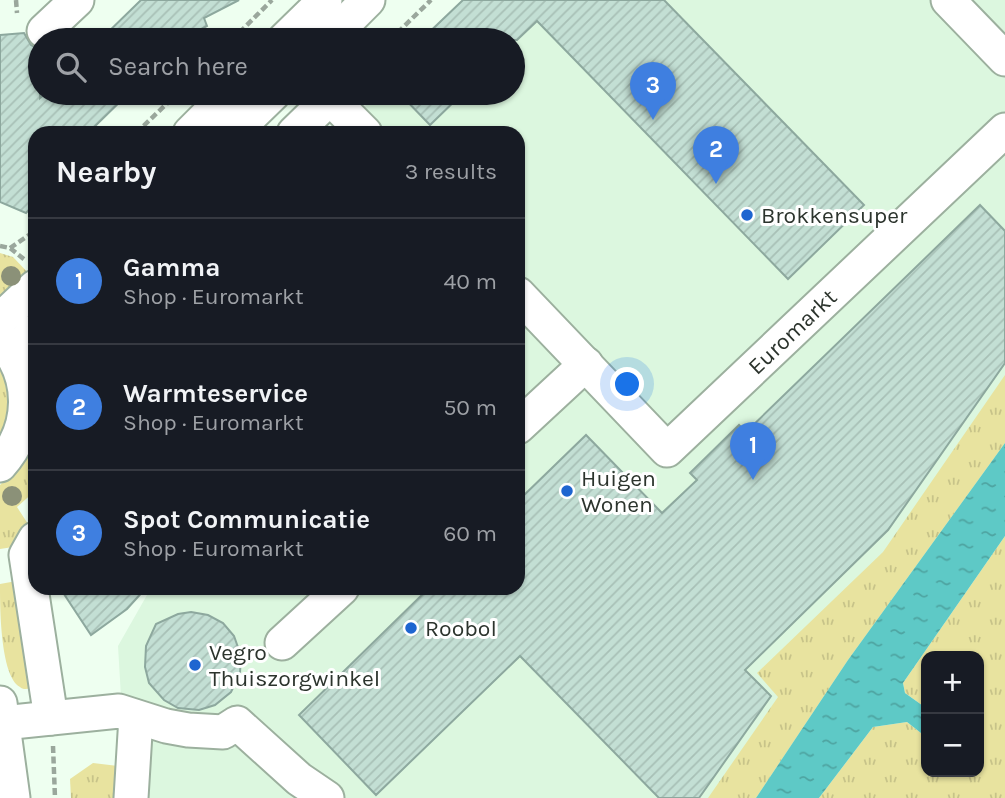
<!DOCTYPE html>
<html lang="en">
<head>
<meta charset="utf-8">
<style>
	:root { --surface:#171b24; --page:#242831; --text:#f1f3f6; --muted:#9ea1a6; --line:#363941; --accent:#1e65d0 }
	body { margin:0; font-family:Karla,sans-serif; background:var(--page); color:var(--text) }
	.controls { position:absolute; right:21px; bottom:21px; display:grid; overflow:hidden; border-radius:14px; box-shadow:0 2px 5px #0004 }
	.controls button { width:63px; height:63px; display:grid; place-items:center; padding:0; border:0; border-bottom:2px solid var(--line); background:var(--surface); color:var(--text); font:35px sans-serif }
	.you { position:absolute; left:628px; top:385px; width:24px; height:24px; margin:-18px; border:5px solid #fff; border-radius:50%; background:#1a73e8; box-shadow:0 0 0 10px #1a73e833 }
	.badge { display:grid; place-items:center; width:46px; height:46px; border-radius:50%; background:var(--accent); color:#fff; font-size:23px; font-weight:700 }
	.pin { position:absolute; translate:-50% -58px; filter:drop-shadow(0 2px 4px #0008) }
	.pin::after { content:''; position:absolute; top:37px; width:24px; height:21px; background:inherit; clip-path:polygon(0 0,100% 0,50% 100%) }
	.list { margin:0; padding:0; list-style:none }
	h2 { display:flex; justify-content:space-between; align-items:center; height:91px; margin:0; padding:0 28px; font-size:30px }
	h2 small { font-size:23px; font-weight:400; color:var(--muted) }
	.list li { display:grid; grid-template-columns:46px 1fr auto; gap:21px; align-items:center; box-sizing:border-box; height:126px; padding:0 28px; border-top:2px solid var(--line) }
	.list b { display:block; font-size:26px; white-space:nowrap }
	.list p { margin:0; font-size:23px; white-space:nowrap; color:var(--muted) }
	.list em { font-size:23px; font-style:normal; color:var(--muted) }
	.icon { flex:none; width:38px; height:38px; fill:none; stroke:currentColor; stroke-width:2; stroke-linecap:round; stroke-linejoin:round }
	.map { position:relative; flex:none; width:1005px; height:798px; overflow:hidden }
	.search { position:absolute; background:var(--surface); box-shadow:0 2px 5px #0004; left:28px; top:28px; width:497px; height:77px; display:flex; align-items:center; gap:18px; box-sizing:border-box; padding:0 24px; border-radius:38px; color:var(--muted); font-size:26px }
	.panel { position:absolute; background:var(--surface); box-shadow:0 2px 5px #0004; left:28px; top:126px; width:497px; height:469px; border-radius:21px }
	.map>svg:first-child { display:block }
	.built { fill:#dcf7df }
	.grass { fill:url(#grass-tufts) }
	.water { fill:url(#water-ripples) }
	.building { fill:url(#building-hatch); stroke:#8da89e; stroke-width:2 }
	.lines { fill:none; stroke-linecap:round; stroke-linejoin:round }
	.minor-casing { stroke:#9cb09e; stroke-width:37 }
	.path { stroke:#9aa79c; stroke-width:4.5; stroke-dasharray:7 3.5; stroke-linecap:butt }
	.minor { stroke:#fff; stroke-width:33 }
	.tree { fill:#8b9178 }
	.poi-dot { fill:#1e65d0; stroke:#fff; stroke-width:2.5 }
	.labels { text-anchor:middle; stroke-width:6; stroke-linejoin:round; paint-order:stroke }
	.poi-label { font-size:23px; fill:#2c342d; stroke:#fff; text-anchor:start }
	.street-label { font-size:23px; fill:#2c342d; stroke:#fff }
</style>
</head>
<body>
<div class="map">
<svg width="1005" height="798" viewBox="0 0 1005 798">
	<defs>
		<pattern id="grass-tufts" width="24" height="20" patternUnits="userSpaceOnUse" patternTransform="scale(1.75)"><rect width="24" height="20" fill="#e8e39f"/><path d="M3 7l-1-3M5 7V3M7 7l1-3M15 17l-1-3M17 17v-4M19 17l1-3" fill="none" stroke="#c7c389"/></pattern>
		<pattern id="water-ripples" width="26" height="14" patternUnits="userSpaceOnUse" patternTransform="scale(1.75)"><rect width="26" height="14" fill="#5ec9c6"/><path d="M2 4q2-2 4 0t4 0M15 11q2-2 4 0t4 0" fill="none" stroke="#4ea4a1"/></pattern>
		<pattern id="building-hatch" width="6" height="6" patternUnits="userSpaceOnUse" patternTransform="scale(1.75)"><rect width="6" height="6" fill="#c3dfd4"/><path d="M-1 1l2-2M0 6l6-6M5 7l2-2" fill="none" stroke="#a8c0b6"/></pattern>
	</defs>
	<rect width="100%" height="100%" fill="#eefff0"/>
	<path class="built" d="M477 0H1005V482L784 798H127L118 646 151 588H518V133H337L379 93H513V40H434Z"/>
	<g class="grass">
		<path d="M0 253 13 257 33 278 0 305Z"/>
		<path d="M0 370C11 391 10 414 0 435Z"/>
		<path d="M1005 375V443L848 660 756 798H708L778 697 757 673 883 552Z"/>
		<path d="M35 430V491L17 507 28 524 13 547 0 549V485L14 471Z"/>
		<path d="M1005 536V798H819L873 727 907 722 926 737V772H979V656H926V708L905 693 903 683Z"/>
		<path d="M22 580 31 688C27 689 23 690 20 687 0 676 0 605 0 584Z"/>
		<path d="M93 763 118 766 123 798H71L70 779Z"/>
	</g>
	<path class="water" d="M1005 443V536L903 683 905 693 926 708V737L907 722 873 727 819 798H756L848 660Z"/>
	<g class="building">
		<path d="M141 0H239L204 18 207 26 190 35 185 40H100Z"/>
		<path d="M463 0H664L864 205 788 279 537 21 517 40H421Z"/>
		<path d="M24 33 31 45 40 50V98L46 93H129L88 133H35V203L26 213 0 202V35Z"/>
		<path d="M399 93H463L430 125Z"/>
		<path d="M980 205 1005 231V363L888 530 745 670 771 696 699 798H659L520 656 376 795 299 715 429 588H518V501L586 435 662 513 697 480 690 473 739 425 746 432Z"/>
		<path d="M60 588H146L127 609 91 635Z"/>
		<path d="M191 612 208 615 223 623 234 636 241 656 240 673 231 692 215 705 199 710 178 708 164 700 149 683 145 667 146 646 156 624 178 614Z"/>
	</g>
	<g class="lines">
		<g class="minor-casing">
			<g id="minor">
				<path d="M948 0 1005 59"/>
				<path d="M44 31 77 0"/>
				<path d="M284 40 325 0"/>
				<path d="M328 40 368 0"/>
				<path d="M190 133 230 93"/>
				<path d="M233 133 274 93"/>
				<path d="M294 133 330 98 365 133"/>
				<path id="s1" d="M518 294 667 450 1005 130"/>
				<path d="M0 320 35 287"/>
				<path d="M0 339C35 377 33 428 0 465"/>
				<path d="M12 354 35 331"/>
				<path d="M518 427 586 364"/>
				<path d="M35 539 26 555 51 718"/>
				<path d="M282 643 342 588"/>
				<path d="M0 703 13 798"/>
				<path d="M3 723 119 711 166 726 188 730 223 732 237 723 299 779 327 798"/>
				<path d="M131 798 136 717"/>
			</g>
		</g>
		<g class="path">
			<path d="M16 0 17 13"/>
			<path d="M232 40 272 0"/>
			<path d="M390 40 431 0"/>
			<path d="M136 133 178 93"/>
			<path d="M0 246 10 248 25 260"/>
			<path d="M10 248 35 231"/>
			<path d="M53 746 55 798"/>
		</g>
		<use href="#minor" class="minor"/>
	</g>
	<g class="tree">
		<circle cx="11" cy="276" r="10"/>
		<circle cx="12" cy="496" r="10"/>
	</g>
	<g class="poi-dot">
		<circle cx="747" cy="215" r="7"/>
		<circle cx="567" cy="491" r="7"/>
		<circle cx="411" cy="628" r="7"/>
		<circle cx="195" cy="665" r="7"/>
	</g>
	<g class="labels">
		<g class="poi-label">
			<text x="761" y="223">Brokkensuper</text>
			<text x="581" y="486">Huigen<tspan x="581" dy="26">Wonen</tspan></text>
			<text x="425" y="636">Roobol</text>
			<text x="209" y="660">Vegro<tspan x="209" dy="26">Thuiszorgwinkel</tspan></text>
		</g>
		<g class="street-label">
			<text dy="8" stroke="none"><textPath href="#s1" startOffset="388">Euromarkt</textPath></text>
		</g>
	</g>
</svg>
<div class="controls">
<button>+</button>
<button>−</button>
</div>
<div class="you"></div>
<div class="pin badge" style="left:753px;top:480px;background:#3f7fe0">1</div>
<div class="pin badge" style="left:716px;top:184px;background:#3f7fe0">2</div>
<div class="pin badge" style="left:653px;top:120px;background:#3f7fe0">3</div>
<div class="search"><svg class="icon" aria-label="search" viewBox="0 0 24 24"><circle cx="10" cy="10" r="6"/><path d="M15 15l6 6"/></svg>Search here</div>
<section class="panel">
<h2>Nearby<small>3 results</small></h2>
<ul class="list">
<li><span class="badge" style="background:#3f7fe0">1</span><div><b>Gamma</b><p>Shop · Euromarkt</p></div><em>40 m</em></li>
<li><span class="badge" style="background:#3f7fe0">2</span><div><b>Warmteservice</b><p>Shop · Euromarkt</p></div><em>50 m</em></li>
<li><span class="badge" style="background:#3f7fe0">3</span><div><b>Spot Communicatie</b><p>Shop · Euromarkt</p></div><em>60 m</em></li>
</ul>
</section>
</div>
</body>
</html>
